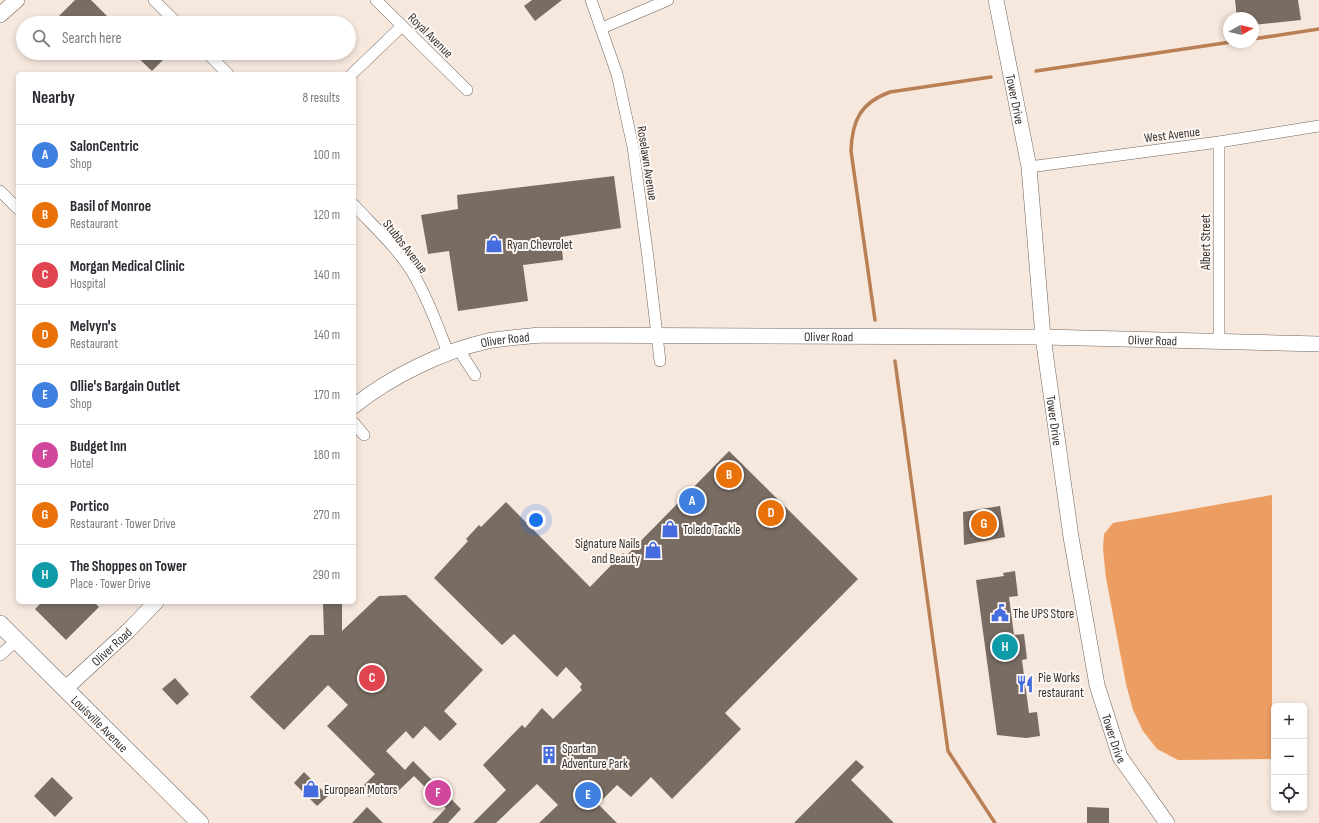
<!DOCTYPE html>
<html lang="en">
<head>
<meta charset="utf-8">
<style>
	:root { --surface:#fff; --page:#f7f7f7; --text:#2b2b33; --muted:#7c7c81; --line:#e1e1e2; --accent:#0b8043 }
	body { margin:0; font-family:"Sofia Sans Condensed",sans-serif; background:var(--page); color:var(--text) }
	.controls { position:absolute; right:12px; bottom:12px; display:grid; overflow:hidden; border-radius:6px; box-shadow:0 2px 6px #0003 }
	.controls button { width:36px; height:36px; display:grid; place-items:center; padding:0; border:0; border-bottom:1px solid var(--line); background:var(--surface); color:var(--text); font:20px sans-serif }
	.compass { position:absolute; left:1223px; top:12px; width:36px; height:36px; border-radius:50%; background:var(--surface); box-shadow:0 2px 6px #0003; rotate:82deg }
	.you { position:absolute; left:536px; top:520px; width:14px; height:14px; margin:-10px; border:3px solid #fff; border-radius:50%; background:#1a73e8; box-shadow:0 0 0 6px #1a73e833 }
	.badge { display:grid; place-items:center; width:26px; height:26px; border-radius:50%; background:var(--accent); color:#fff; font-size:13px; font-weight:700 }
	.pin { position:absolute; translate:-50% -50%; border:2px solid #fff; box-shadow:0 1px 4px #0006 }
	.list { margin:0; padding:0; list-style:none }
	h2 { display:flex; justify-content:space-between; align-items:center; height:52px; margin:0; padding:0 16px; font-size:17px }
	h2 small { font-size:13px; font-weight:400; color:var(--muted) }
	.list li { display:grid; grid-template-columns:26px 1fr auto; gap:12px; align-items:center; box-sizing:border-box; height:60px; padding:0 16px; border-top:1px solid var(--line) }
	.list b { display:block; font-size:15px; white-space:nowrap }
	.list p { margin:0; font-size:13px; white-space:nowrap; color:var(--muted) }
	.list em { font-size:13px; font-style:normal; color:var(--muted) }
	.icon { flex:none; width:22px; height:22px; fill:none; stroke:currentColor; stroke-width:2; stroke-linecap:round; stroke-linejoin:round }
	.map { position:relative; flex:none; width:1319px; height:823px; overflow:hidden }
	.search { position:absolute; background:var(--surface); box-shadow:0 2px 6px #0003; left:16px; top:16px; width:340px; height:44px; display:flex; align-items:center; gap:10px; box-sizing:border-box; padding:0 14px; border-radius:22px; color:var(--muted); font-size:15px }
	.panel { position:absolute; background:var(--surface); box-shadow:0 2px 6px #0003; left:16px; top:72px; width:340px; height:532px; border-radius:6px }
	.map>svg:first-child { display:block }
	.forest { fill:#ec9d62 }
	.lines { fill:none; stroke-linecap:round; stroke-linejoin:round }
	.stream { stroke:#b98056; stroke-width:3.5 }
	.building { fill:#796c63 }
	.street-casing { stroke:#71655c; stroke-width:12 }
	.secondary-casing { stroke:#71655c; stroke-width:16 }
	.primary-casing { stroke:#71655c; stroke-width:18 }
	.street { stroke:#fff; stroke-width:11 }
	.secondary { stroke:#fff; stroke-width:15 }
	.primary { stroke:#fff; stroke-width:17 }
	.labels { text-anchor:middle; stroke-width:4; stroke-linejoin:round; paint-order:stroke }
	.street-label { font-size:13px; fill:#39332f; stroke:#fdf7f3 }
	.poi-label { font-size:13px; fill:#39332f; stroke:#fdf7f3; text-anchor:start }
</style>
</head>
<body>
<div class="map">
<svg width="1319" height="823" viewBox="0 0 1319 823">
	<rect width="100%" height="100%" fill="#f7e8de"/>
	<path class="forest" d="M1272 495V759L1178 760 1157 749 1143 731 1133 710 1126 684 1106 578 1103 549 1104 534 1113 523Z"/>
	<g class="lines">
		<g class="stream">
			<path d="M1253 39 1319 29"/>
			<path d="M1036 71 1231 42"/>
			<path d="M875 320 851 151C852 121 860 103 890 92L991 77"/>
			<path d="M895 361 948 751 995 823"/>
		</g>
	</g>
	<g class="building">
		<path d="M75 0H91L114 23H65L59 16Z"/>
		<path d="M532 0H562L535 21 524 6Z"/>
		<path d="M1235 0H1298L1301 20 1253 25V18H1237Z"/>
		<path d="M133 53H160L165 58 152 71Z"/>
		<path d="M614 176 621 228 561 237 563 260 523 265 528 301 458 311 449 251 428 254 421 215 458 209 457 195Z"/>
		<path d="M729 451 858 579 725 713 741 729 672 799 651 777 631 797 617 785 598 804 617 823H539L558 805 537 784 496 823H473L506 790 483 765 522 725 525 728 542 708 553 719 582 690 580 687 582 684 566 667 557 677 514 634 502 645 434 578 468 541 466 539 479 525 481 527 506 502 590 587 623 553 626 556Z"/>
		<path d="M1000 506 1005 537 964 545 963 512Z"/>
		<path d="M1015 571 1018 596 1009 597 1014 635 1024 634 1027 659 1022 660 1029 713 1037 712 1040 736 1026 738 997 735 976 580 1004 576 1003 573Z"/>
		<path d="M406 595 483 670 444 711 457 724 440 741 425 726 413 739 406 731 386 751 405 770 413 761 461 809 448 823H432L446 808 414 776 393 796 381 784 369 797 360 789 375 774 327 726 348 705 328 685 284 730 250 697 310 635H324L323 604H342V631L379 596Z"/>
		<path d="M42 602H94L99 607 66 640 35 609Z"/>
		<path d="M175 678 189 694 177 705 162 689Z"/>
		<path d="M856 760 864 767 851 780 894 823H794Z"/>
		<path d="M304 772 328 796 317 806 294 783Z"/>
		<path d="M52 777 73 798 55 817 34 796Z"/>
		<path d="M367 807 383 823H352Z"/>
		<path d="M1087 807 1109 808V823H1087Z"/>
	</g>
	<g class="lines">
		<g class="street-casing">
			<g id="street">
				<path d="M154 0 177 23"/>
				<path d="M376 0 467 90"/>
				<path d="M591 0 617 74 633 147 648 258 660 361"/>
				<path d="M602 28 668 0"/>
				<path d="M207 53 228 74"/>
				<path d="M352 74 402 26"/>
				<path d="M1219 142V342"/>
				<path d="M1029 167 1219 142 1319 126"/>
				<path d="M0 191 18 209"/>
				<path d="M354 205C375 228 400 250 415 277 429 301 438 327 448 353"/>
				<path d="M459 350 475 375"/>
				<path d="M354 423 364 435"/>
				<path d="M0 655 16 641"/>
			</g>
		</g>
		<g class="secondary-casing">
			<g id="secondary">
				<path id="s1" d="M996 0 1029 167 1043 337 1071 537 1097 685 1120 757 1167 823"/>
				<path d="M0 15 17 0"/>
				<path id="s2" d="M354 406C390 377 443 351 488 341 505 338 523 337 540 335L1043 337 1319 344"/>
				<path id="s3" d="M65 689 128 631 156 602"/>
			</g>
		</g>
		<g class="primary-casing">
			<g id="primary">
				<path id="s4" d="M0 624 200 823"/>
			</g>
		</g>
		<use href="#street" class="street"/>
		<use href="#secondary" class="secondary"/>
		<use href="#primary" class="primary"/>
	</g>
	<defs>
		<g id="shop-bare" transform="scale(1.38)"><path d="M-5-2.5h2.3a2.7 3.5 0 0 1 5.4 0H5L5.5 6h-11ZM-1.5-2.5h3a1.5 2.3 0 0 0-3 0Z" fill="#456cde" stroke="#fdf7f3" stroke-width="2.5" paint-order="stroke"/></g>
		<g id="civic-bare" transform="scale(1.38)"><path d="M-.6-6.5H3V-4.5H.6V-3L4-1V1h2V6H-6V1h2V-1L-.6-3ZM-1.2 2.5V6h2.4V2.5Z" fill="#456cde" stroke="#fdf7f3" stroke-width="2.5" paint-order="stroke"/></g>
		<g id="restaurant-bare" transform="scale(1.38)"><path d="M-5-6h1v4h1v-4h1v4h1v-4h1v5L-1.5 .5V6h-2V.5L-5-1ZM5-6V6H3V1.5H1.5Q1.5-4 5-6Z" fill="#456cde" stroke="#fdf7f3" stroke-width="2.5" paint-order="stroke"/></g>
		<g id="building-bare" transform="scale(1.38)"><path d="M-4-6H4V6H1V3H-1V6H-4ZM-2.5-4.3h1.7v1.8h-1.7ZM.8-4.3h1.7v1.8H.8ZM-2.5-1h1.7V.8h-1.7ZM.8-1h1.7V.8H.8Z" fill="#456cde" stroke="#fdf7f3" stroke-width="2.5" paint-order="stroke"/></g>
	</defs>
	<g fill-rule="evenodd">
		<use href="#shop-bare" x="494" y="244"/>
		<use href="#shop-bare" x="670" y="529"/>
		<use href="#shop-bare" x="653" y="550"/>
		<use href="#civic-bare" x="1000" y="613"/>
		<use href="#restaurant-bare" x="1025" y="684"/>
		<use href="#building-bare" x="549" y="755"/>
		<use href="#shop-bare" x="311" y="789"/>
	</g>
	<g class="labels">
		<g class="street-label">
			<text transform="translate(431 35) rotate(45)" y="5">Royal Avenue</text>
			<text dy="5" stroke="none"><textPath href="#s1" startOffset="101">Tower Drive</textPath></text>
			<text transform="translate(1172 134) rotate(-7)" y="5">West Avenue</text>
			<text transform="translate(648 163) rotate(81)" y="5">Roselawn Avenue</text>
			<text transform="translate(1205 242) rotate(-90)" y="5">Albert Street</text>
			<text transform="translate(406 246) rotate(52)" y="5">Stubbs Avenue</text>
			<text dy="5" stroke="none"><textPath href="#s2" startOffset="491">Oliver Road</textPath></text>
			<text dy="5" stroke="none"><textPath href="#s2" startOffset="167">Oliver Road</textPath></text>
			<text dy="5" stroke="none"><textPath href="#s2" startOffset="815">Oliver Road</textPath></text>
			<text dy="5" stroke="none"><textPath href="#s1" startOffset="425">Tower Drive</textPath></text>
			<text dy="5" stroke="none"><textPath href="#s3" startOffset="63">Oliver Road</textPath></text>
			<text dy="5" stroke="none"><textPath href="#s4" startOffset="141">Louisville Avenue</textPath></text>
			<text dy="5" stroke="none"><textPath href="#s1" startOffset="749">Tower Drive</textPath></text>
		</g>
		<g class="poi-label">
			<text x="507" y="249">Ryan Chevrolet</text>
			<text x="683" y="534">Toledo Tackle</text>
			<text x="640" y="548" text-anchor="end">Signature Nails<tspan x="640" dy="15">and Beauty</tspan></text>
			<text x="1013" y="618">The UPS Store</text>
			<text x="1038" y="682">Pie Works<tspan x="1038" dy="15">restaurant</tspan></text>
			<text x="562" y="753">Spartan<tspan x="562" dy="15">Adventure Park</tspan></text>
			<text x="324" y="794">European Motors</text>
		</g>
	</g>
</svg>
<div class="controls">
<button>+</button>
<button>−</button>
<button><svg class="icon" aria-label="locate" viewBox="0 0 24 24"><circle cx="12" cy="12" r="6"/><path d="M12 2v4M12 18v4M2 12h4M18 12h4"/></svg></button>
</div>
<svg class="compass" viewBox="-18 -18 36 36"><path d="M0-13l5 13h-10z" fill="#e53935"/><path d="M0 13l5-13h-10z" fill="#7c7c81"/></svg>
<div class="you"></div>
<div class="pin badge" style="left:692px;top:501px;background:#3f7fe0">A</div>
<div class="pin badge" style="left:729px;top:475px;background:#e8710a">B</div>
<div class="pin badge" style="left:372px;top:678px;background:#e0444e">C</div>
<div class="pin badge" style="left:771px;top:513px;background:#e8710a">D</div>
<div class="pin badge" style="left:588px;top:795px;background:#3f7fe0">E</div>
<div class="pin badge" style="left:438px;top:793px;background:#d1479c">F</div>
<div class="pin badge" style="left:984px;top:524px;background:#e8710a">G</div>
<div class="pin badge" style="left:1005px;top:647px;background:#0f9aa8">H</div>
<div class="search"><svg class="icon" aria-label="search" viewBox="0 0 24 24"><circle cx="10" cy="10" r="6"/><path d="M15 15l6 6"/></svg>Search here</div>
<section class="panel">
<h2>Nearby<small>8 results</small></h2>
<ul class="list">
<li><span class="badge" style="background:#3f7fe0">A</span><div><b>SalonCentric</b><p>Shop</p></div><em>100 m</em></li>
<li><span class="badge" style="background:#e8710a">B</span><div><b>Basil of Monroe</b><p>Restaurant</p></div><em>120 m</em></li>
<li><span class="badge" style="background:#e0444e">C</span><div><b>Morgan Medical Clinic</b><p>Hospital</p></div><em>140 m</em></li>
<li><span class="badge" style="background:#e8710a">D</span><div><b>Melvyn's</b><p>Restaurant</p></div><em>140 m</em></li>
<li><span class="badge" style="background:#3f7fe0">E</span><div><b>Ollie's Bargain Outlet</b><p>Shop</p></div><em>170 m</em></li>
<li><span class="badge" style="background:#d1479c">F</span><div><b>Budget Inn</b><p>Hotel</p></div><em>180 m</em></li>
<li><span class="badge" style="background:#e8710a">G</span><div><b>Portico</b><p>Restaurant · Tower Drive</p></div><em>270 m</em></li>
<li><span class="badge" style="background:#0f9aa8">H</span><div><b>The Shoppes on Tower</b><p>Place · Tower Drive</p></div><em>290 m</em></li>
</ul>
</section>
</div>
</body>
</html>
